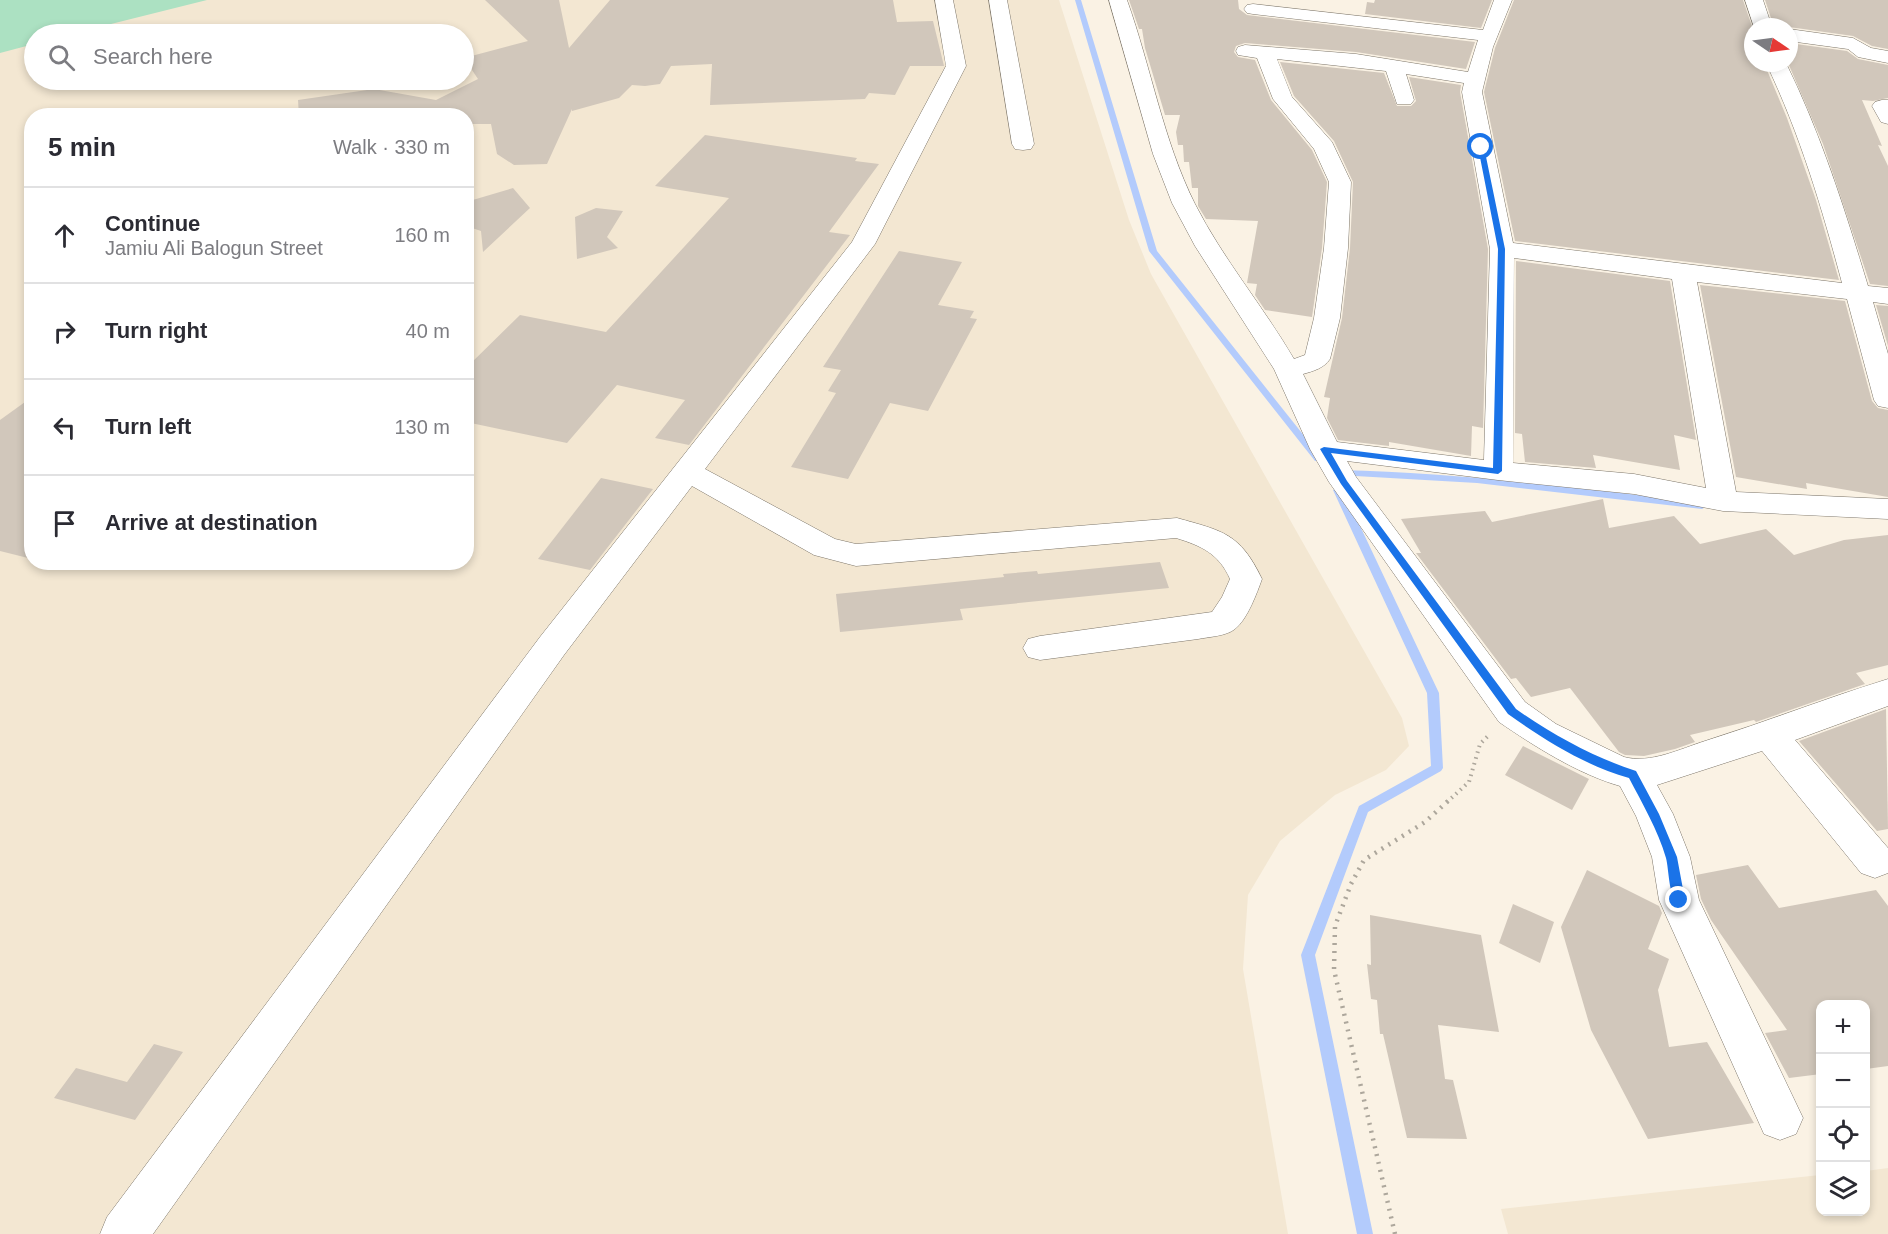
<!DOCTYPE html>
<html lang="en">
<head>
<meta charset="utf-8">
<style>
	:root { --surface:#fff; --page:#f2f2f3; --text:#2b2b33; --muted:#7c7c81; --line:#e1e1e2 }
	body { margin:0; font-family:Arial,sans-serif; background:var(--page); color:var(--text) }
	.controls { position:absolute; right:18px; bottom:18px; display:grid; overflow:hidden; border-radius:12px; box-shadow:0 3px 9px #0003 }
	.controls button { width:54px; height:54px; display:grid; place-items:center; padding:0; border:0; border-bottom:2px solid var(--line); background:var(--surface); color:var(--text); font:30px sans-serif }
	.compass { position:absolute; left:1744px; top:18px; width:54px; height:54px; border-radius:50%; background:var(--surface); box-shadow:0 3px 9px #0003; rotate:103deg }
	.stop { position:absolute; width:18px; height:18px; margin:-14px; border:4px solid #1a73e8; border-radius:50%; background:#fff }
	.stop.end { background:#1a73e8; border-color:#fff; box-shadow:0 2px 6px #0008 }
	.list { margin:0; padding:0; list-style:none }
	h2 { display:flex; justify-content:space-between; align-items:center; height:78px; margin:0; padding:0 24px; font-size:26px }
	h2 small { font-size:20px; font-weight:400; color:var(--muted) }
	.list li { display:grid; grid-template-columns:39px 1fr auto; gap:18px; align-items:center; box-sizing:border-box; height:96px; padding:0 24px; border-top:2px solid var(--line) }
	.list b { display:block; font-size:22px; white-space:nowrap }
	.list p { margin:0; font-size:20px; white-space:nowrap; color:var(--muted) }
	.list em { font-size:20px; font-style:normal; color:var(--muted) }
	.icon { flex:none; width:33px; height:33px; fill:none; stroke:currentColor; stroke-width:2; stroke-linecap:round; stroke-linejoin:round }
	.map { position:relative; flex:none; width:1888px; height:1234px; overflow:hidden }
	.search { position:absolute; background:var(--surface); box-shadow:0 3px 9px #0003; left:24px; top:24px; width:450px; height:66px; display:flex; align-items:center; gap:15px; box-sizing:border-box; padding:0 21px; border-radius:33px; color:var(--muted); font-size:22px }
	.panel { position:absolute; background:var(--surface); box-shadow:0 3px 9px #0003; left:24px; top:108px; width:450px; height:462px; border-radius:24px }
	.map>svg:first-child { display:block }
	.built { fill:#f3e7d2; fill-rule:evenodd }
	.green { fill:#ace1c2 }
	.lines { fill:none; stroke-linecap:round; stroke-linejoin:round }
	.stream { fill:#b3cbfc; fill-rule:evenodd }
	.building { fill:#d1c7bb }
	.minor-casing { stroke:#7d766a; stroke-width:1 }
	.path-far1 { stroke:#ada79c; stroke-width:4; stroke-dasharray:1.5 4.5; stroke-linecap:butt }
	.path { stroke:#ada79c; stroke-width:4.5; stroke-dasharray:2 6; stroke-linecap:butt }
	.minor { fill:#fff; fill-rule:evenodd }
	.route { fill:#1a73e8 }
</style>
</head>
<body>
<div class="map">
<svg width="1888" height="1234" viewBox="0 0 1888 1234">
	<rect width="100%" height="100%" fill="#faf2e4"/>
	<g class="built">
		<path d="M0 0H1059L1129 220 1151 274 1402 718 1409 746 1386 770 1335 795 1280 841 1248 895 1243 969 1288 1234H0ZM34 34H464V80H34ZM32 116H466V562H32Z"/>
		<path d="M1888 1168V1234H1508L1501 1209 1820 1175V1212H1866V1171Z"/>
	</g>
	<path class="green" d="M0 0H207L71 34H34V44L0 53Z"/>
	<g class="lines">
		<g class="stream">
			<path d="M1075 0H1081L1157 251 1321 457 1323 459 1321 461H1315L1149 251Z"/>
			<path d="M1341 470C1462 473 1582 488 1702 503L1707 506 1702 509 1477 483 1338 475 1336 473Z"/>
			<path d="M1338 487 1343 490 1439 693 1443 768 1441 771 1368 812 1315 955 1373 1234H1357L1301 955 1359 806 1431 766 1427 693 1333 490Z"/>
		</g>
	</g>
	<g class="building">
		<path d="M485 0H559L569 48 610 0H893L897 22 933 21 944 66H910L895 95 869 93 865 99 710 105 712 64 671 66 660 84 645 86 632 85 619 98 572 111V109L547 164 514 165 497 154 491 124H466V116H299L298 100 374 89 436 100 478 79 464 58 528 41Z"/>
		<path d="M1129 0H1238L1239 9 1247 15 1475 42 1466 69 1356 52 1245 43 1236 46 1234 52 1238 57 1255 60 1271 100 1312 150 1327 182 1322 248 1312 317 1265 310 1255 295 1257 284 1247 283 1258 221 1206 219 1198 206V188H1192L1189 162H1184L1183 145H1178L1176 132 1180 115H1165L1145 48 1142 29H1139Z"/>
		<path d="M1375 0H1492L1481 28 1365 14 1367 2 1374 3Z"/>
		<path d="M1514 0H1743L1753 29V63H1764L1787 118 1816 200 1839 280 1515 241 1484 92 1495 48Z"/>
		<path d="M1765 0H1888V49L1872 46 1853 36 1789 27H1774Z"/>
		<path d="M1789 43 1847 51 1858 59 1888 65V98L1873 101 1862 100 1882 146 1878 145 1888 166V286L1870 284 1823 144 1788 63Z"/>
		<path d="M1280 62 1384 73 1397 106H1411L1416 101 1409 77 1461 85 1460 92 1488 249 1483 428 1472 426 1471 456 1389 442V446L1338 440 1327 418 1330 398 1324 397 1342 318 1350 248 1353 182 1334 141 1294 96Z"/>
		<path d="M705 135 857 158 855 161 879 164 829 232 850 235 689 445 655 438 685 400 617 385 567 443 466 422V368L520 315 606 332 729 198 655 186Z"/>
		<path d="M513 188 530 208 483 252 481 231 466 226V202Z"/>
		<path d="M596 208 623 211 607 237 618 248 577 259 575 217Z"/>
		<path d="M899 251 962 262 938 305 974 311 970 318 977 319 928 411 890 403 848 479 791 467 836 393 828 391 841 370 823 367Z"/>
		<path d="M1516 261 1670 281 1696 440 1674 435 1680 470 1593 455 1596 468 1525 462 1522 434 1515 433Z"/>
		<path d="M1700 285 1845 301 1872 401 1878 408 1888 410V497L1806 483 1807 489 1736 477Z"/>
		<path d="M1876 305 1888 306V346Z"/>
		<path d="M32 397V559L0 551V420Z"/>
		<path d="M601 478 653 489 590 570 538 559Z"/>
		<path d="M1603 499 1609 528 1674 516 1700 544 1766 529 1794 555 1844 540 1888 535V665L1856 673 1865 684 1756 722 1754 720 1690 735 1695 742 1675 749 1644 756 1625 755 1619 752 1570 688 1531 697 1516 678 1511 679 1416 553H1421L1401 519 1485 511 1492 522Z"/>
		<path d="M1160 562 1169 588 960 609 963 620 840 632 836 594 1004 577 1003 574 1037 571 1038 574Z"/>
		<path d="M1886 709 1888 829 1877 831 1799 741Z"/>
		<path d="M1523 746 1589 779 1572 810 1505 775Z"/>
		<path d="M1748 865 1779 908 1876 890 1888 906V1066L1866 1069V1005H1821V1074L1789 1078 1765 1033 1787 1030 1711 920 1701 899 1696 875Z"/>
		<path d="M1587 870 1659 906 1662 913 1648 949 1669 959 1658 990 1669 1047 1707 1042 1754 1123 1648 1139 1591 1030 1561 927Z"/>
		<path d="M1513 904 1554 922 1540 963 1499 943Z"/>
		<path d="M1370 915 1481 935 1499 1032 1438 1025 1445 1079 1453 1080 1467 1139 1407 1138 1383 1034H1380L1377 1000 1371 999 1367 964 1371 965Z"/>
		<path d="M154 1044 183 1052 135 1120 54 1098 76 1068 127 1082Z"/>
	</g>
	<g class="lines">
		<g class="minor-casing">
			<g id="minor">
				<path d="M935 0H953L966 66 875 244 705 469 835 539 856 544 1177 518C1223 531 1240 533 1262 579 1257 593 1247 620 1235 629 1227 636 1208 637 1198 639L1040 660 1028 657 1023 648 1028 639 1040 636 1212 612 1222 597 1230 579C1219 554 1202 546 1176 538L856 566 814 555 692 486 564 655 153 1234H100L107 1217 540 637 852 242 946 66Z"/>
				<path d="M989 0H1007L1034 144 1031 149 1023 150 1015 149 1012 144Z"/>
				<path d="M1109 0H1127C1151 67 1163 140 1195 204 1223 259 1263 306 1294 359L1305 355 1314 318 1324 248 1329 182 1314 149 1273 99 1257 58 1238 55 1236 51 1238 47 1245 45 1356 54 1468 72 1478 40 1253 14 1247 13 1244 9 1247 5 1253 4 1483 30 1494 0H1512L1493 47 1482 92 1513 243 1842 283C1822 208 1800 134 1766 63H1786C1821 134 1845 210 1868 286L1888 288V304L1873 302 1888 354V408L1878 406 1874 400 1847 299 1697 282 1736 492 1888 499V519L1723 511 1634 494 1498 480 1347 461 1356 477 1525 702 1556 724 1624 757C1650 764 1680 749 1705 741 1766 722 1826 698 1888 679V706L1795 740 1888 848V873L1875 878 1861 873 1762 751 1657 785 1673 814 1690 857 1699 900 1803 1118 1796 1134 1780 1140 1764 1134 1659 900 1652 857 1636 816 1620 786C1578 774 1534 746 1499 722L1329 482 1310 449 1274 369 1195 246 1172 203 1153 154ZM1277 59 1386 71 1397 104H1411L1414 100 1406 74 1464 83 1462 92 1490 249 1484 460 1337 442 1303 374C1314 371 1324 368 1330 359L1340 318 1348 248 1351 182 1332 142 1292 97ZM1514 258 1672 279 1706 488 1634 474 1513 463Z"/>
				<path d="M1745 0H1763L1772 27H1754Z"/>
				<path d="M1789 29 1853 38 1871 48 1888 51V63L1858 57 1848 49 1789 41Z"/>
				<path d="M1882 100H1888V124L1881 122 1872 106 1875 102Z"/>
			</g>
		</g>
		<path class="path-far1" d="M1447 802 1469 782 1480 744 1488 736"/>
		<path class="path" d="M1395 1234 1334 970 1335 926 1351 884 1364 860 1425 822 1448 801"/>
		<use href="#minor" class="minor"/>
	</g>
	<path class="route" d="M1481 145 1484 147 1505 249 1502 471 1498 474 1331 453 1347 481 1516 709C1553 735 1593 757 1636 771L1659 814 1677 857 1685 900 1679 905C1669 901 1669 869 1666 858 1658 830 1642 803 1629 778 1586 766 1544 740 1508 714L1341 484 1320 449 1324 447 1493 468 1498 249 1478 147Z"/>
</svg>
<div class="controls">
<button>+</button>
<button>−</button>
<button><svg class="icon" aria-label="locate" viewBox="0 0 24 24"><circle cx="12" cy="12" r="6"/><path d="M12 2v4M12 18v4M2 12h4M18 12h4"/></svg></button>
<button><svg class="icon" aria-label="layers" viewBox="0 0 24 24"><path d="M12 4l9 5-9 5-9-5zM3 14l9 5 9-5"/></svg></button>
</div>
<svg class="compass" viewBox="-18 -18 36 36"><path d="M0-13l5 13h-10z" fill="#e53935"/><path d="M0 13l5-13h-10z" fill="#7c7c81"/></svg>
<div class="stop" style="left:1481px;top:147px"></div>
<div class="stop end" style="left:1679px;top:900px"></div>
<div class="search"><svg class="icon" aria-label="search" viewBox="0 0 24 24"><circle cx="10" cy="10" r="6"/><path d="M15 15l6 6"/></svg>Search here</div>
<section class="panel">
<h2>5 min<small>Walk · 330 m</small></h2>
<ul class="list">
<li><svg class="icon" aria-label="ahead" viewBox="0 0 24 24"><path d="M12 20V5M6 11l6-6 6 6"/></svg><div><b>Continue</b><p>Jamiu Ali Balogun Street</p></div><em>160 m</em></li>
<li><svg class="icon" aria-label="right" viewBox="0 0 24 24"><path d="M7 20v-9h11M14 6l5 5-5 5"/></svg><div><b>Turn right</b></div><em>40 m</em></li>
<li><svg class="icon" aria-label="left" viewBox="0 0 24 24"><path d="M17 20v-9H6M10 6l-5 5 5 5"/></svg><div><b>Turn left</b></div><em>130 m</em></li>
<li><svg class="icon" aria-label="arrive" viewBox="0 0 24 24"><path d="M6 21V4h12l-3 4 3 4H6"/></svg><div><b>Arrive at destination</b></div></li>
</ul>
</section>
</div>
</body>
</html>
